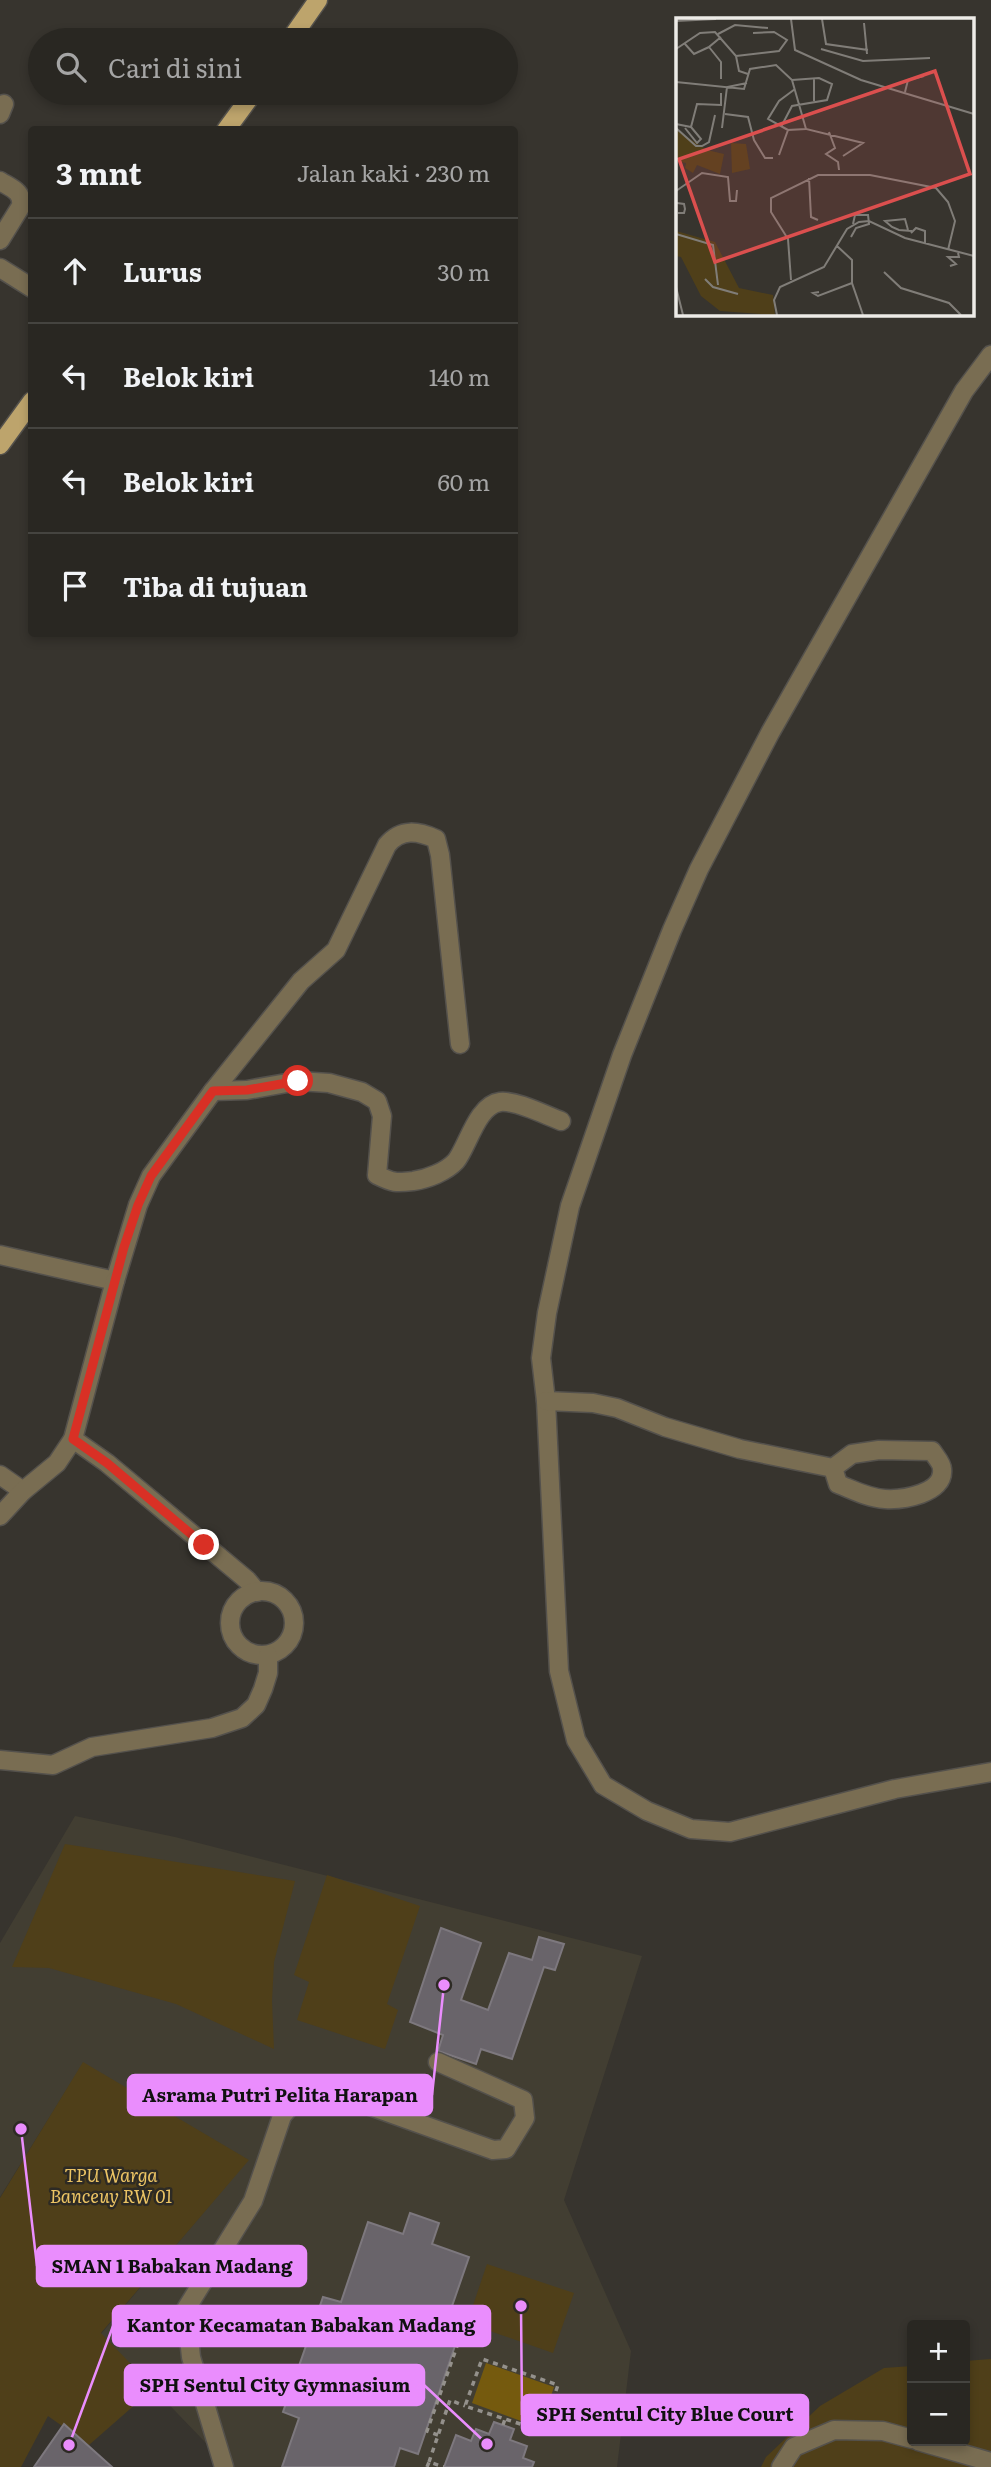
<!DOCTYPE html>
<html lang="id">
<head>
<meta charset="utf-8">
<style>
	:root { --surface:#292722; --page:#312f2a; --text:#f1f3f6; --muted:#a5a5a5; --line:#454440 }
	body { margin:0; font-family:Literata,serif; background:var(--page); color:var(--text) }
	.controls { position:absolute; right:21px; bottom:21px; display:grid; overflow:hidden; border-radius:7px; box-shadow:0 4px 10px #0003 }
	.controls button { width:63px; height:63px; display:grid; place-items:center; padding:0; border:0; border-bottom:2px solid var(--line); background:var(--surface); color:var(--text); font:35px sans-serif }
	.stop { position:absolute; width:21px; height:21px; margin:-16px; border:5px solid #d93025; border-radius:50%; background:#fff }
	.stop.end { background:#d93025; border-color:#fff; box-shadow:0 2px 7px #0008 }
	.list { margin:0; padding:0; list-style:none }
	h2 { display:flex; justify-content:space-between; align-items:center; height:91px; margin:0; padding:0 28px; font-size:30px }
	h2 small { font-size:23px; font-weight:400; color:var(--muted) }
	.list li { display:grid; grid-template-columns:46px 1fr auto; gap:21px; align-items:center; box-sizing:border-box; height:105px; padding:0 28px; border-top:2px solid var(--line) }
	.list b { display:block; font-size:26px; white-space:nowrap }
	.list em { font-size:23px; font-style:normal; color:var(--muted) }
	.icon { flex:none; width:38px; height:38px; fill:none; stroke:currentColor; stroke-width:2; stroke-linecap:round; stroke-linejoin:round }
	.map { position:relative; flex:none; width:991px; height:2467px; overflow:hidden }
	.search { position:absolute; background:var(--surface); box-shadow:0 4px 10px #0003; left:28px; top:28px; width:490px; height:77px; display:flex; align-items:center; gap:18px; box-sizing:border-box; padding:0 24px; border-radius:38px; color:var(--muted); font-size:26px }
	.panel { position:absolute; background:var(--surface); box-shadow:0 4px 10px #0003; left:28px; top:126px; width:490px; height:511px; border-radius:7px }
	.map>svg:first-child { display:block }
	.built { fill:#423e32 }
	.green { fill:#4f3f19 }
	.water { fill:#755a0e }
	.building { fill:#69646a; stroke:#7d787e; stroke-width:2 }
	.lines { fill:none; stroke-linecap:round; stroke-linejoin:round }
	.minor-casing { stroke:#54514c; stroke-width:21 }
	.major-casing { stroke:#54514c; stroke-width:21 }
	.path { stroke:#94918c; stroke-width:3.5; stroke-dasharray:5 5; stroke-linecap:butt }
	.minor { stroke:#796d52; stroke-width:18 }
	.major { stroke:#bda46c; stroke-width:18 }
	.route { stroke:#d93025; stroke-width:9 }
	.labels { text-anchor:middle; stroke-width:5; stroke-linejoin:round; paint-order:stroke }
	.park-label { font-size:18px; font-style:italic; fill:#ecc464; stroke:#2d2a24 }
	.inset-road { fill:none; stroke:#807d78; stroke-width:2 }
	.view { fill:#db4f4e; fill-opacity:0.15; stroke:#db4f4e; stroke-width:3.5 }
	.inset-edge { fill:none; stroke:#edebe7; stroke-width:3.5 }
	.leader { fill:none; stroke:#ea8dfd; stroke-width:2.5 }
	.callout-dot { fill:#ea8dfd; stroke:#2d2a24; stroke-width:2.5 }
	.callout { fill:#ea8dfd; stroke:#ea8dfd; stroke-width:2.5 }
	.callout-label { font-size:19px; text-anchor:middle; font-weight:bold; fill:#111 }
</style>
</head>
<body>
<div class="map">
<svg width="991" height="2467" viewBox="0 0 991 2467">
	<rect width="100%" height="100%" fill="#37342e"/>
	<path class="built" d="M75 1816 175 1837 642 1956 564 2200 631 2351 617 2467H229L101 2334 248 2160 83 2063 0 2197V1943Z"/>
	<g class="green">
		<path d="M65 1844 295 1881 274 1962 272 2001 274 2049 176 2004 49 1968 12 1967Z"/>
		<path d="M327 1875 420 1906 387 2004 398 2010 385 2049 297 2020 309 1982 294 1975Z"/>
		<path d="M83 2062 249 2160 101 2333 154 2388 89 2445 48 2416 21 2467H0V2198Z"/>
		<path d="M487 2264 574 2293 553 2353 467 2323Z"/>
		<path d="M991 2359V2467H761L766 2457 820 2406 884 2368 912 2366V2441H965V2361Z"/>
	</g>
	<path class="water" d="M486 2363 554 2387 540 2428 472 2403Z"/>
	<g class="building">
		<path d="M441 1928 481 1943 461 2000 488 2010 509 1953 532 1960 539 1937 564 1944 555 1970 544 1967 512 2059 481 2049 476 2064 438 2051 443 2035 410 2022Z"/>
		<path d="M410 2213 439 2223 432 2244 469 2257 442 2335 457 2340 418 2454 400 2448 394 2467H282L299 2418 283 2412 323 2297 341 2302 368 2222 403 2234Z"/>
		<path d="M494 2422 514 2429 510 2440 527 2446 523 2458 534 2462 532 2467H444L456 2435 471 2441 476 2429 489 2434Z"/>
		<path d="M64 2424 112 2467H34Z"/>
	</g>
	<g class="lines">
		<g class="minor-casing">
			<g id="minor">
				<path d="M0 114 4 104"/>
				<path d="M0 181C11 188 23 191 21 206L0 240"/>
				<path d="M0 268 32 288"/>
				<path d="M991 355 964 391 770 733 699 869 672 930 622 1055 570 1206 547 1313 541 1358 546 1401 559 1671 576 1740 603 1785 647 1811 691 1829 730 1832 895 1789 991 1772"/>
				<path d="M213 1091 247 1090 298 1081 329 1083 362 1092 377 1101 382 1116 377 1175C393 1183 396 1183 413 1181 427 1179 446 1172 456 1161 468 1146 477 1105 500 1102 516 1100 545 1115 561 1121"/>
				<path d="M0 1255 115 1281 138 1205 151 1176 213 1091 301 981 336 950 387 845C401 828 418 831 436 839L440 855 460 1044"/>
				<path d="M115 1281 73 1439 107 1463 247 1580 257 1592"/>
				<path d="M546 1401 593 1403 617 1408 665 1427 740 1449 833 1468 838 1484C853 1490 868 1498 885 1499 902 1500 945 1494 942 1469 942 1463 935 1456 932 1451L879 1450 852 1454 833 1468"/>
				<path d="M0 1475 23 1491"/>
				<path d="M0 1516 23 1491 57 1463 73 1439"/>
				<circle cx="262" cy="1623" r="32"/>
				<path d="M0 1760 53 1765 92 1747 212 1728 242 1718 256 1705 263 1689 268 1673V1655"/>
				<path d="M918 2441 991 2462"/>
				<path d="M224 2467 191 2357 186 2309 253 2201 282 2116 300 2095 320 2088 493 2150 506 2149 525 2118 523 2100 438 2062"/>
				<path d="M781 2467 794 2447 834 2430 883 2431 912 2439"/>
			</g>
		</g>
		<g class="major-casing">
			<g id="major">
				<path d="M290 40 318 0"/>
				<path d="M226 130 253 93"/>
				<path d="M0 445 32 401"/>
			</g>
		</g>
		<g class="path">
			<path d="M461 2335 466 2318H468"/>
			<path d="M503 2425 505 2419 465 2406 482 2359 558 2385 542 2431 505 2419"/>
			<path d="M438 2435 427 2431 461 2335 444 2329"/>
			<path d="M429 2462 450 2400 465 2406"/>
			<path d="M427 2467 429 2462 444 2467"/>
		</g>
		<use href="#minor" class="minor"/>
		<use href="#major" class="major"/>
	</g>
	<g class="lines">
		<path class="route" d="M204 1545 107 1463 73 1439 124 1247 138 1205 151 1176 213 1091 247 1090 298 1081"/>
	</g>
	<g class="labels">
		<g class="park-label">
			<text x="111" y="2182">TPU Warga<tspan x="111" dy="21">Banceuy RW 01</tspan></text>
		</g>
	</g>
	<g transform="translate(676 18)">
		<rect width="298" height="298" fill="#37342e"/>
		<path d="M0 112 31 132 48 136 44 156 21 147 17 155 9 150 10 145 0 143ZM55 125 70 126 74 151 56 155ZM0 213 39 224 63 270 97 277 99 297 44 293 25 278 5 239 0 238Z" fill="#4f3f19"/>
		<path class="inset-road" d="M115 1 119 32 185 62 298 96M146 1 150 26 192 32M0 3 40 1M188 5 191 36M42 16 59 7 92 10M45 19 33 29 45 44V61M9 26 18 36 33 29M0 31 24 15 39 14 60 38 63 53 72 56M145 31 187 43 254 40M60 38 103 33 111 22 98 14 77 15M0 64 68 71 74 51 100 47 116 62 130 111 187 125 167 138M229 74 232 62 248 58M138 83V61M49 96 72 99 78 122 89 140H97M0 106 15 109 21 86 45 87V75M105 109 116 88 151 82 156 66 143 60 116 62M0 110 20 128H26L33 124 39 97M9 110 21 125 25 121 15 109M46 110 51 69 71 65M112 112 92 101 103 83 119 71M153 114 159 130 150 136 162 144 163 152M103 137 112 112 130 111M133 160 135 199 142 202M0 173 26 155 52 159 54 183H60L61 172M1 185 8 186 9 191 8 195H2M232 212 229 201 209 203 216 209 223 212 236 213M235 215 240 210 249 213V226M0 216 37 227 42 267M175 219 180 210 193 206 192 197H179L177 206M161 228 176 242V265L187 297M274 248 280 246 272 239H283L282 235M208 254 225 270 273 285 285 297M29 261 37 269 62 276M115 262 112 221 95 194V180L142 157H194L260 170 272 184 279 203 272 232M0 269 7 297M143 274 137 275 142 278 176 265M101 297 98 282 104 269 148 249 171 211 183 204 193 203 229 220 298 238"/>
		<path class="view" d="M259 53 294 156 39 244 3 141Z"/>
		<rect width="298" height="298" class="inset-edge"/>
	</g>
	<path class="leader" d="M444 1985L432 2095M21 2129L37 2266M69 2445L113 2326M487 2444L424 2385M521 2306L522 2415"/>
	<g class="callout-dot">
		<circle cx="444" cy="1985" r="7"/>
		<circle cx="21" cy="2129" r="7"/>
		<circle cx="69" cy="2445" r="7"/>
		<circle cx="487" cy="2444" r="7"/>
		<circle cx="521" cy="2306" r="7"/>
	</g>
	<g class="callout">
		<rect x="128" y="2075" width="304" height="40" rx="7"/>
		<rect x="37" y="2246" width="269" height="40" rx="7"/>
		<rect x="113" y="2306" width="377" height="40" rx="7"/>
		<rect x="125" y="2365" width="299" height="40" rx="7"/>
		<rect x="522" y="2395" width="286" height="40" rx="7"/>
	</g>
	<g class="callout-label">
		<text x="280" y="2102">Asrama Putri Pelita Harapan</text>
		<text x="172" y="2273">SMAN 1 Babakan Madang</text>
		<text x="301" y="2332">Kantor Kecamatan Babakan Madang</text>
		<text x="275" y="2392">SPH Sentul City Gymnasium</text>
		<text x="665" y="2421">SPH Sentul City Blue Court</text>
	</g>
</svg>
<div class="controls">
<button>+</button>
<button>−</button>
</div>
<div class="stop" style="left:298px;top:1081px"></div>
<div class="stop end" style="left:204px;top:1545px"></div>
<div class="search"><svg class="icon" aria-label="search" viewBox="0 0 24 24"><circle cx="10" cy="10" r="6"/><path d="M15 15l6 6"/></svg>Cari di sini</div>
<section class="panel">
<h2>3 mnt<small>Jalan kaki · 230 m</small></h2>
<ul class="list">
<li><svg class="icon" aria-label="ahead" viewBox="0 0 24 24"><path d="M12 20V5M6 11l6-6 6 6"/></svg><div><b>Lurus</b></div><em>30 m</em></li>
<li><svg class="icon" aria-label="left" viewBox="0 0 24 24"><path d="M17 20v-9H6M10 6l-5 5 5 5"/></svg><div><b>Belok kiri</b></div><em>140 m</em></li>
<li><svg class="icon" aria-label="left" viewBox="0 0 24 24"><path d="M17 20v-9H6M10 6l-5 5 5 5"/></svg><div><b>Belok kiri</b></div><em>60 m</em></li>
<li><svg class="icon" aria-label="arrive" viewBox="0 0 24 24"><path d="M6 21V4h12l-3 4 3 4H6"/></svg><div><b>Tiba di tujuan</b></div></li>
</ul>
</section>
</div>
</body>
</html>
